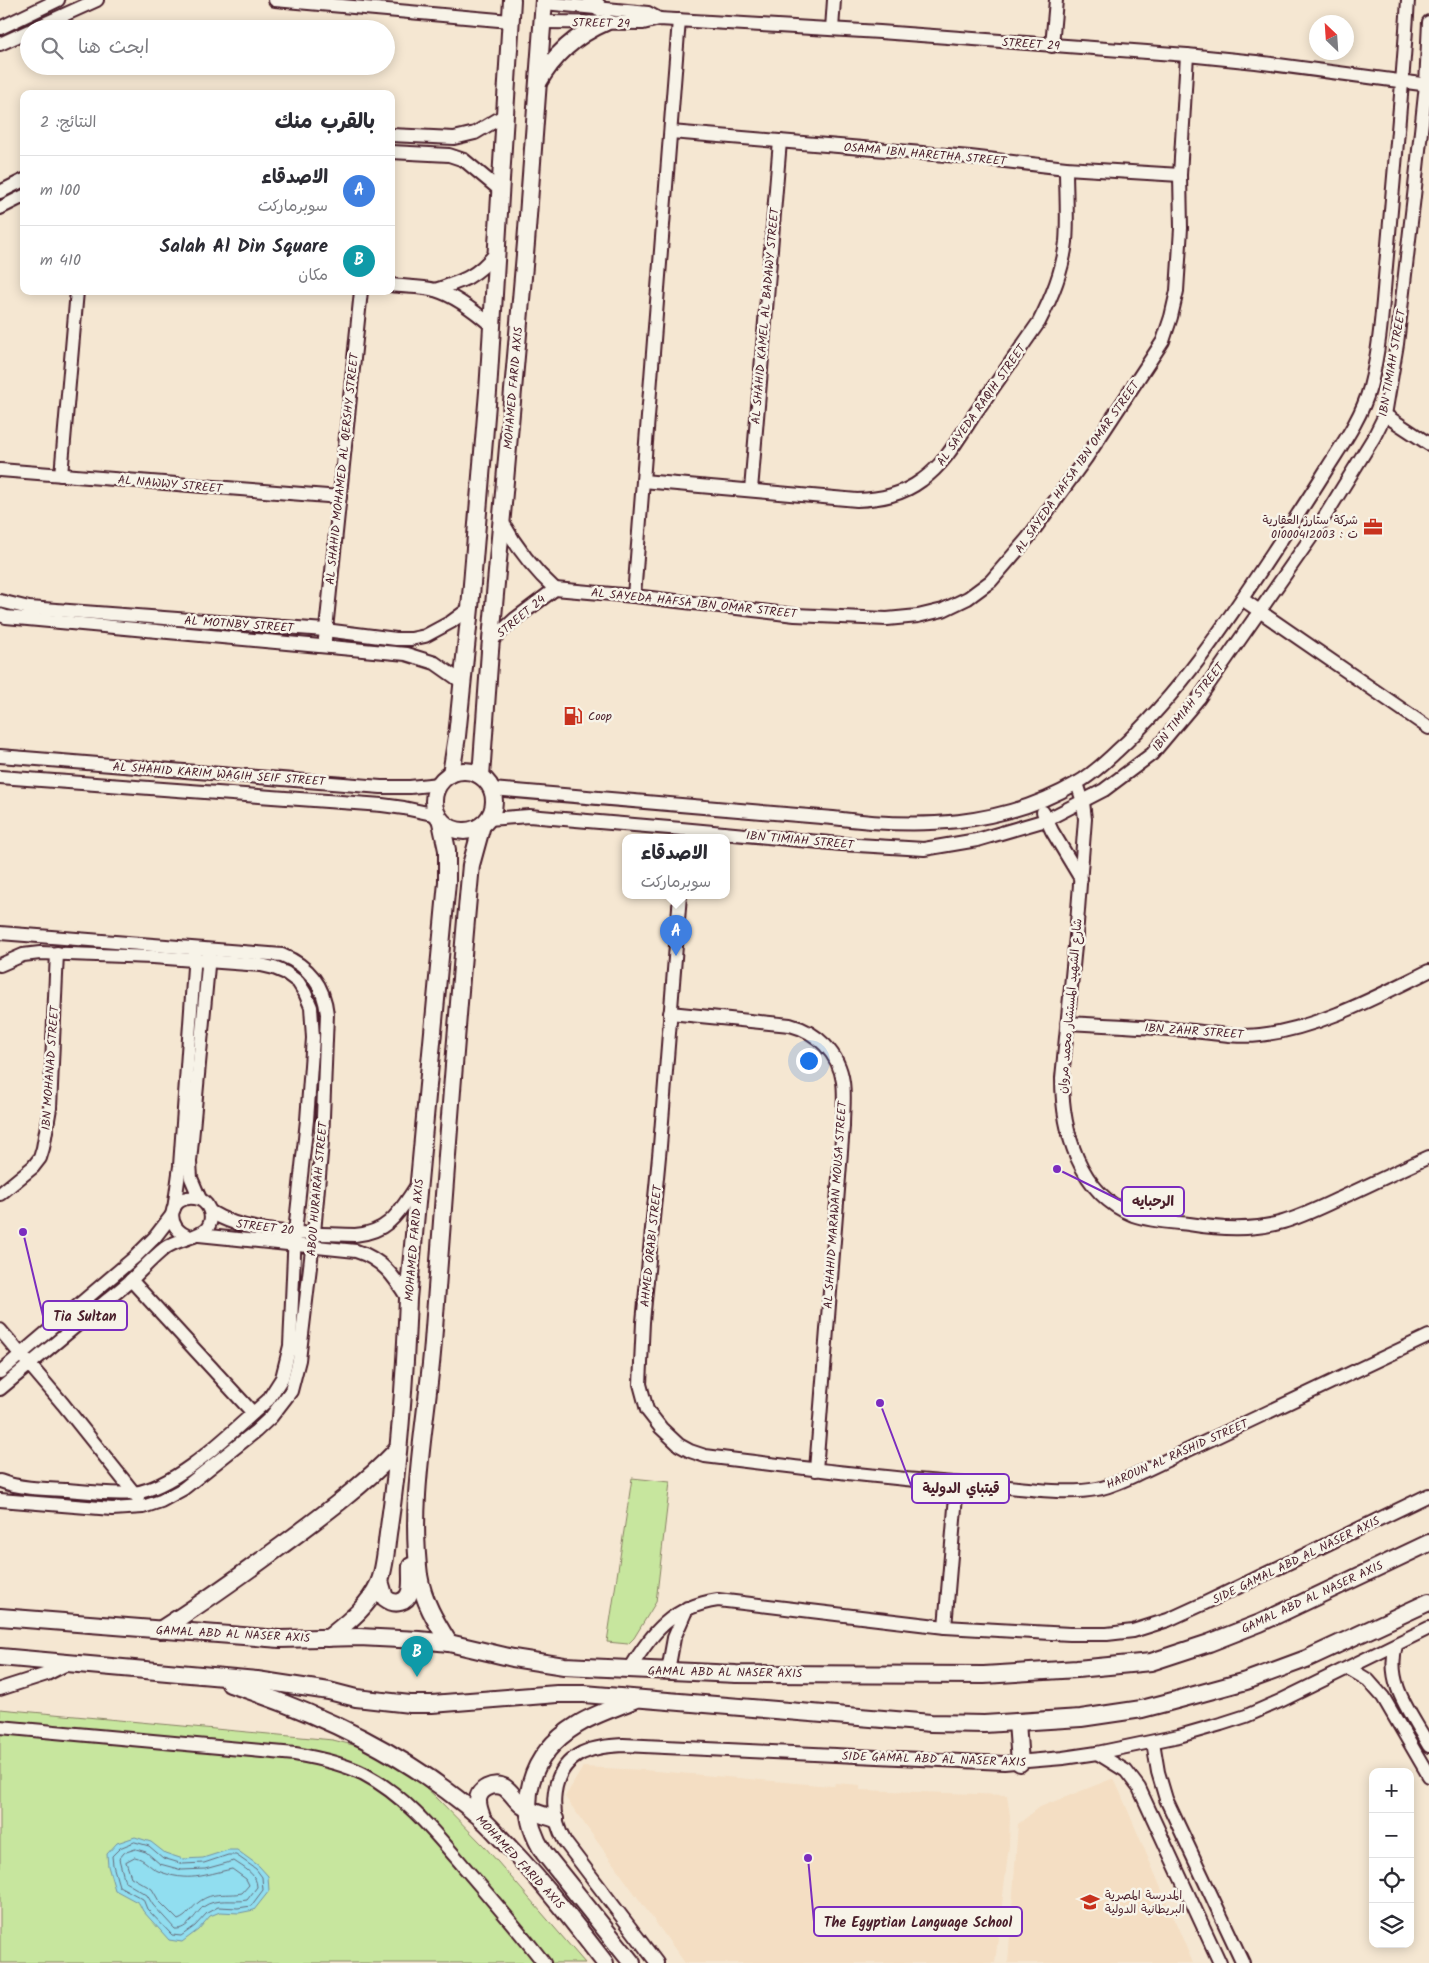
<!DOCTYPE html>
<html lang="ar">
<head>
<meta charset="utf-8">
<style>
	:root { --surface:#fff; --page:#f7f7f7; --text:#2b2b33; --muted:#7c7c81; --line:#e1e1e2; --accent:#db2777 }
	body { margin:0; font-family:Kalam,"Playpen Sans Arabic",sans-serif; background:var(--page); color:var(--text); direction:rtl }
	.controls { position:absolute; right:15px; bottom:15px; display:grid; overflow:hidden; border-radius:10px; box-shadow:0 2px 12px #0003 }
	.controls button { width:45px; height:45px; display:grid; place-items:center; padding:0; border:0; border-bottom:1px solid var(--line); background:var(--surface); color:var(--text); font:25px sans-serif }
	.compass { position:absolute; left:1309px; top:15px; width:45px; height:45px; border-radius:50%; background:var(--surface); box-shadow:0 2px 12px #0003; rotate:335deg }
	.you { position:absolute; left:808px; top:1060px; width:18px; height:18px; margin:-12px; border:4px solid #fff; border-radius:50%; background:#1a73e8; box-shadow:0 0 0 8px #1a73e833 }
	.badge { display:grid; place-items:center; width:32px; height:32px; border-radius:50%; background:var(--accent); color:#fff; font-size:16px; font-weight:700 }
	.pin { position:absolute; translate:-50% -41px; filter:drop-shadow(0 1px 2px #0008) }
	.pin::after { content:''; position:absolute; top:26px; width:18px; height:15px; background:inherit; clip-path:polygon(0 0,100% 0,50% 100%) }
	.popup { position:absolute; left:622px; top:834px; width:108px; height:65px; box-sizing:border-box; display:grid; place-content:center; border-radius:10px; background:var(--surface); filter:drop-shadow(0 1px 4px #0005); font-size:16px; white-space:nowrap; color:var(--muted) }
	.popup b { font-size:19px; color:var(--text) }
	.popup::after { content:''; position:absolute; left:50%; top:100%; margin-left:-10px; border:10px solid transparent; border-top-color:var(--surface) }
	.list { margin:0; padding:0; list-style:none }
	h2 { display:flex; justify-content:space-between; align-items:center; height:65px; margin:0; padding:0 20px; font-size:21px }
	h2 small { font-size:16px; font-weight:400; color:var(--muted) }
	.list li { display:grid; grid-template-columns:32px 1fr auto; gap:15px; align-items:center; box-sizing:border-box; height:70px; padding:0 20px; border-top:1px solid var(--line) }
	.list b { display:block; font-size:19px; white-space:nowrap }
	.list p { margin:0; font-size:16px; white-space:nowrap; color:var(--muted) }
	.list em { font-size:16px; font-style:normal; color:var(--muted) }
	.icon { flex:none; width:28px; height:28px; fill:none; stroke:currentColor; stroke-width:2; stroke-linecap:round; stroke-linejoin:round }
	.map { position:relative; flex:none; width:1429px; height:1963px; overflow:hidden; direction:ltr }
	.search { position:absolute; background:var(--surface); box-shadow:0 2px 12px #0003; left:20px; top:20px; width:375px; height:55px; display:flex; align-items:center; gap:12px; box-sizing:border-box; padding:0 18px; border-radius:28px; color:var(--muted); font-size:19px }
	.panel { position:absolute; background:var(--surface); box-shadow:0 2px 12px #0003; left:20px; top:90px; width:375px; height:205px; border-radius:10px; direction:rtl }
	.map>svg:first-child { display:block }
	.built { fill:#f4dec3 }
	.green { fill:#c7e69e; stroke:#888264 }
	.water { fill:#91def0; stroke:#7592a1 }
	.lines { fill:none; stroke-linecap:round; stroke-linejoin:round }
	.shore { stroke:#666b7a; stroke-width:1 }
	.minor-casing { stroke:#4a1f2b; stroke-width:16 }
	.major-casing { stroke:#4a1f2b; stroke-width:20 }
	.minor { stroke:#f7f3e8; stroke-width:12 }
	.major { stroke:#f7f3e8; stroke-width:16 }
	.labels { text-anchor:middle; stroke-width:5; stroke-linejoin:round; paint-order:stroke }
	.street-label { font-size:12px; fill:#4a1f2b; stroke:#f7f3e8 }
	.poi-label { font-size:12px; fill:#4a1f2b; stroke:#f7f3e8; text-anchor:start }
	.leader { fill:none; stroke:#7b2cbf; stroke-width:2 }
	.callout-dot { fill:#7b2cbf; stroke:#f7f3e8; stroke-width:2 }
	.callout { fill:#f7f3e8; stroke:#7b2cbf; stroke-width:2 }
	.callout-label { font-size:14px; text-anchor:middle; font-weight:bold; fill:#4a1f2b }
</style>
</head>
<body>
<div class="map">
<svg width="1429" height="1963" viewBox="0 0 1429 1963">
	<rect width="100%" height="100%" fill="#f5e7d2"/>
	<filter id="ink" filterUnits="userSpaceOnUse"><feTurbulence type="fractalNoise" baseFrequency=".02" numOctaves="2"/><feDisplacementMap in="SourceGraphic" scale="10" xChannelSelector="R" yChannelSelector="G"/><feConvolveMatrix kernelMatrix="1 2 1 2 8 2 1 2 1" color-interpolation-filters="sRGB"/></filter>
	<g filter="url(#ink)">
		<g class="built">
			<path d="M583 1767 644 1770 819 1785 834 1786 835 1783 860 1785V1790L1007 1795 1010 1816 1009 1845 995 1963H685L565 1797Z"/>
			<path d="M1114 1778 1193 1963H1008L1018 1824 1040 1807Z"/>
		</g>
		<g class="green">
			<path d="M632 1478 670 1482 656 1602 634 1638 628 1644 607 1642Z"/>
			<path d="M0 1709 333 1740 369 1749 410 1774 434 1795 485 1847 585 1963H0Z"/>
		</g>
		<path class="water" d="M135 1837 151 1842 165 1853 183 1859 203 1858 228 1850H237L259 1866 268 1876 269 1891 254 1910 239 1913 220 1912 210 1916 198 1930 182 1942 169 1940 143 1911 139 1903 115 1890 108 1866 107 1854 117 1843Z"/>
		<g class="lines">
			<g class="shore">
				<path d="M135 1842 149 1846 163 1858 183 1864 204 1863 228 1855H236L256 1869 262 1877 263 1890 251 1906 238 1908 218 1907 207 1913 195 1926 181 1936 172 1935 147 1909 143 1899 119 1886 113 1865 112 1856 120 1848Z"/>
				<path d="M136 1849 146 1852 160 1864 182 1870 205 1869 234 1861C244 1868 257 1874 257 1887L247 1900C232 1903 217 1897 203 1907 195 1914 188 1930 175 1929L153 1905 147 1895 125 1882 119 1859 124 1853Z"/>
				<path d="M135 1857C145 1859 149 1867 158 1871 189 1883 203 1875 232 1869L246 1879 249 1885 242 1893C227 1896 213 1891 199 1902 191 1908 187 1917 178 1920L159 1901 152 1889 131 1877 126 1862Z"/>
			</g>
			<g class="minor-casing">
				<g id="minor">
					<path d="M275 0 510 21"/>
					<path d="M544 3 648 13 659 19"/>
					<path d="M542 22 643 23 659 19 880 32 1187 55 1256 62 1429 85"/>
					<path d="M0 28 58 0"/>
					<path d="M33 29 97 0"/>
					<path d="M832 29 834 0"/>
					<path d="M0 44 29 31"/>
					<path d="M1052 46 1056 0"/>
					<path d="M671 132 970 157 1066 168 1180 175"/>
					<path d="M391 135 454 138 475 133 505 115"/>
					<path d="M391 152 449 155 464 160 500 190"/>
					<path d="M0 192 24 180"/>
					<path d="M0 208 24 196"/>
					<path d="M391 285C405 287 421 286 435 290 456 296 476 312 492 326"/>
					<path d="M435 290C463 281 476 277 496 253"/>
					<path d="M1385 415 1429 444"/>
					<path d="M0 470 340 497"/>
					<path d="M61 475 77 291"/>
					<path d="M643 481 857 500C881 499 902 495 922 480 945 464 960 436 976 412 997 382 1018 352 1039 322 1052 297 1063 270 1066 242 1068 217 1066 192 1066 168"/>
					<path d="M751 490 780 141"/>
					<path d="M502 521C516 547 533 569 555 589"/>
					<path d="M555 589 634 596 795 615 887 619 918 616 943 610 968 598 991 581 1028 538 1086 458 1163 341 1171 317 1177 291 1181 228 1180 175 1187 55"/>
					<path d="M634 596 679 20"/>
					<path d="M1242 599 1429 728"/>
					<path d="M0 601 29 608 325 630 396 639H411L425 636 451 622 470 608"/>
					<path d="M0 615 6 617 406 654 435 663 462 682"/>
					<path d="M325 639 361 291"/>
					<path d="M491 641 515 619 555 589"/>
					<path d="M0 756 381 787H410L439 784"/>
					<path d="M0 777 382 805 404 808 437 815"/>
					<path d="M1077 783 1083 802 1085 819 1076 936 1062 1078C1062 1130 1079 1194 1133 1215 1150 1221 1170 1222 1189 1224 1221 1229 1251 1231 1283 1222 1304 1216 1323 1206 1343 1197 1371 1184 1400 1170 1429 1157"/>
					<path d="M492 789 833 818C917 829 1002 827 1077 783 1092 775 1105 762 1117 751 1180 694 1229 619 1275 549 1293 522 1311 495 1328 467 1344 442 1362 416 1370 387 1382 341 1383 292 1388 245 1395 163 1403 82 1408 0"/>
					<path d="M1043 812 1052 831 1081 879"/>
					<path d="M488 819 529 816 681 829 841 844 924 849 977 840 1046 820 1104 790 1152 754 1199 698 1319 526 1374 437 1385 415 1397 344 1414 196 1426 85 1429 22"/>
					<path d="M680 895 660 1146 643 1322 640 1384 647 1410 661 1428 679 1445 690 1451 705 1456C801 1468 898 1480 995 1486 1028 1488 1064 1495 1097 1489 1114 1486 1130 1477 1146 1470L1429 1336"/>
					<path d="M0 933 282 955C309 966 324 985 327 1014L322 1142 314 1233 299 1360 291 1391 271 1417 256 1431 183 1489 161 1501 143 1507 112 1509 0 1500"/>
					<path d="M0 965 23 955 40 953 153 957 261 965 274 968 286 973 298 982 305 993 311 1007 313 1038 307 1120 295 1232 290 1346 282 1378 268 1400C233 1430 180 1486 134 1493 112 1495 90 1492 68 1490 46 1489 21 1489 0 1481"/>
					<path d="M670 1013 790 1025C817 1032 839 1053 843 1082 845 1096 843 1111 843 1126L816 1470"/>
					<path d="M1067 1023C1106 1025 1145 1027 1184 1030 1209 1032 1235 1038 1260 1035 1319 1028 1376 997 1429 971"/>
					<path d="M0 1194 33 1167 40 1158 43 1148 50 1108 57 953"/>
					<path d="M200 1199 191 1178 190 1162 209 955"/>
					<path d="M174 1209 180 1166 195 953"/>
					<path d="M211 1212C249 1236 311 1233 355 1235 391 1232 400 1210 418 1184"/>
					<path d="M199 1235 356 1251C382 1259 394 1276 408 1299"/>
					<path d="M131 1280 253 1413"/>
					<path d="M0 1330 63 1404 138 1498"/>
					<path d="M0 1372 135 1257 155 1237 172 1215"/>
					<path d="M0 1389C43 1353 86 1318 129 1282 141 1271 152 1258 165 1248 177 1239 202 1237 208 1227 215 1216 208 1200 195 1198 168 1194 163 1230 191 1237"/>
					<path d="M945 1627 957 1484"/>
					<path d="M1396 1645C1385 1684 1411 1713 1429 1746"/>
					<path d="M1348 1668 1368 1680 1383 1697 1429 1776"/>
					<path d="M630 1669C652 1632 672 1607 718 1600L945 1627 1070 1634H1107L1133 1631 1168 1620 1203 1604 1429 1495"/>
					<path d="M668 1671 674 1638 687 1608"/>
					<path d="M0 1689 47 1674 67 1664"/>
					<path d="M0 1727 295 1754C318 1758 342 1763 364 1774 408 1797 439 1838 471 1875 496 1904 521 1933 544 1963"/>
					<path d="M1153 1742 1158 1772 1166 1799 1243 1963"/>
					<path d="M1097 1753 1126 1771 1139 1788 1220 1963"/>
					<path d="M657 1963 565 1842C549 1814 548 1770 582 1753 595 1747 609 1746 623 1745L1004 1763 1063 1758 1097 1753 1179 1736 1221 1724 1246 1716 1280 1701 1429 1628"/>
				</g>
			</g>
			<g class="major-casing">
				<g id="major">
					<path d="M592 0 599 8"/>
					<path d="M538 83C554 54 576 35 606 22"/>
					<circle cx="464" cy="801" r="30"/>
					<path d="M451 774 457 736 470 608 488 392 512 0"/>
					<path d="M481 776 490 651 526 243 544 0"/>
					<path d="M380 1581 385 1598C389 1601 394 1604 400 1602 415 1598 410 1578 411 1566"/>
					<path d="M0 1617 280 1639 359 1637 419 1640 449 1643 513 1658 564 1666 736 1674 984 1675 1077 1669 1151 1662 1209 1643 1260 1623 1429 1543"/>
					<path d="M160 1630C200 1605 239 1577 277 1549 319 1518 362 1487 398 1449"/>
					<path d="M328 1638C348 1622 368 1607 379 1583 386 1566 386 1544 389 1527 400 1452 405 1375 408 1299L447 882V850L441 822"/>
					<path d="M449 1643C436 1622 423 1601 419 1575 409 1498 427 1420 433 1342 445 1183 456 1024 471 865L482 825"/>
					<path d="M0 1657 257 1680 329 1691 356 1698 410 1704H432L557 1694H584L931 1723 984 1724 1081 1718 1142 1709 1169 1702 1246 1681 1306 1659 1429 1602"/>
					<path d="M230 1684C322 1714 409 1755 482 1819 492 1828 501 1839 511 1849 545 1885 575 1924 605 1963"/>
					<path d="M1017 1722 1020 1763"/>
					<path d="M483 1820C481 1814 478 1808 478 1801 478 1789 493 1782 504 1787 511 1791 516 1801 523 1806 532 1813 545 1815 555 1819"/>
					<path d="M632 1963 544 1853C513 1805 530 1754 577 1725 594 1714 615 1708 634 1700"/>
				</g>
			</g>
			<use href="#minor" class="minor"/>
			<use href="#major" class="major"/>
		</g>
	</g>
	<defs>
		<g id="office-bare" transform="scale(1.5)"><path d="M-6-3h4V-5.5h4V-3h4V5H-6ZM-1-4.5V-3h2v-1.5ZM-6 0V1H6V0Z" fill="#c8321e" stroke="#f7f3e8" stroke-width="2.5" paint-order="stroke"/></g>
		<g id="fuel-bare" transform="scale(1.5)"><path d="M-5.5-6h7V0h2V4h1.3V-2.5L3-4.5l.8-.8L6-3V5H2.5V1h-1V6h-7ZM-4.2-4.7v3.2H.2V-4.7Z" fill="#c8321e" stroke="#f7f3e8" stroke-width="2.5" paint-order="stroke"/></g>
		<g id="school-bare" transform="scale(1.5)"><path d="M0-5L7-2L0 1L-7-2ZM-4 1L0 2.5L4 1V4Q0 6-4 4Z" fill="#c8321e" stroke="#f7f3e8" stroke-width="2.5" paint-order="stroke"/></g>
	</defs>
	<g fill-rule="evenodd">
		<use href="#office-bare" x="1373" y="527"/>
		<use href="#fuel-bare" x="573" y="716"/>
		<use href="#school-bare" x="1090" y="1902"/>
	</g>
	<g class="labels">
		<g class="street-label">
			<text transform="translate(601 23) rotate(1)" y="4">STREET 29</text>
			<text transform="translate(1031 44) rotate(4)" y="4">STREET 29</text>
			<text transform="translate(925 154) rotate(5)" y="4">OSAMA IBN HARETHA STREET</text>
			<text transform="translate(765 316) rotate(-85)" y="4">AL SHAHID KAMEL AL BADAWY STREET</text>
			<text transform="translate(1392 363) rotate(-80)" y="4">IBN TIMIAH STREET</text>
			<text transform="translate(513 388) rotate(-85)" y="4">MOHAMED FARID AXIS</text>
			<text transform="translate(981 405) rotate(-55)" y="4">AL SAYEDA RAQIH STREET</text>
			<text transform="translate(1077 467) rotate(-55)" y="4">AL SAYEDA HAFSA IBN OMAR STREET</text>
			<text transform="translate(342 469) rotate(-84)" y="4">AL SHAHID MOHAMED AL QERSHY STREET</text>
			<text transform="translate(170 484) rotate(5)" y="4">AL NAWWY STREET</text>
			<text transform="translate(694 603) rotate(6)" y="4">AL SAYEDA HAFSA IBN OMAR STREET</text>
			<text transform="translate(521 616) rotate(-40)" y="4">STREET 24</text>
			<text transform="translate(239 624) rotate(4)" y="4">AL MOTNBY STREET</text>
			<text transform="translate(1188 707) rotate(-52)" y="4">IBN TIMIAH STREET</text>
			<text transform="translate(219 774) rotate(4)" y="4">AL SHAHID KARIM WAGIH SEIF STREET</text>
			<text transform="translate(800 840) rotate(5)" y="4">IBN TIMIAH STREET</text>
			<text transform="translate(1070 1006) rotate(-85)" y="4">شارع الشهيد المستشار محمد مروان</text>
			<text transform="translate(1194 1031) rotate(4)" y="4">IBN ZAHR STREET</text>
			<text transform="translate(50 1068) rotate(-86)" y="4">IBN MOHANAD STREET</text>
			<text transform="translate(317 1189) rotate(-85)" y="4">ABOU HURAIRAH STREET</text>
			<text transform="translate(835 1205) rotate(-86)" y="4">AL SHAHID MARAWAN MOUSA STREET</text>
			<text transform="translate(265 1227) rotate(7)" y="4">STREET 20</text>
			<text transform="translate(414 1240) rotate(-85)" y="4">MOHAMED FARID AXIS</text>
			<text transform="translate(651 1246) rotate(-84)" y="4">AHMED ORABI STREET</text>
			<text transform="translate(1177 1454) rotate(-24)" y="4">HAROUN AL RASHID STREET</text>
			<text transform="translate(1296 1560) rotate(-26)" y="4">SIDE GAMAL ABD AL NASER AXIS</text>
			<text transform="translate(1312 1597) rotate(-25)" y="4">GAMAL ABD AL NASER AXIS</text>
			<text transform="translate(233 1634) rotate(3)" y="4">GAMAL ABD AL NASER AXIS</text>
			<text transform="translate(725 1672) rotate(1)" y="4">GAMAL ABD AL NASER AXIS</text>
			<text transform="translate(934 1759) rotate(2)" y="4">SIDE GAMAL ABD AL NASER AXIS</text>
			<text transform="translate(520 1862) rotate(47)" y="4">MOHAMED FARID AXIS</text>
		</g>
		<g class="poi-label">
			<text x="1358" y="524" text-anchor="end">شركة ستارز العقارية<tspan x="1358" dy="14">ت : 01000412003</tspan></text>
			<text x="588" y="720">Coop</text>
			<text x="1105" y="1899">المدرسة المصرية<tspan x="1105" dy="14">البريطانية الدولية</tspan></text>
		</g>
	</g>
	<path class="leader" d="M1057 1169L1122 1201M23 1232L43 1316M880 1403L912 1488M808 1858L814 1922"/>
	<g class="callout-dot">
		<circle cx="1057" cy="1169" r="5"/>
		<circle cx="23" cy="1232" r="5"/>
		<circle cx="880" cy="1403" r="5"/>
		<circle cx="808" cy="1858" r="5"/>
	</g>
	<g class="callout">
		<rect x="1122" y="1187" width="62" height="29" rx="5"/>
		<rect x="43" y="1301" width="84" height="29" rx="5"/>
		<rect x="912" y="1474" width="97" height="29" rx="5"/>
		<rect x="814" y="1907" width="208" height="29" rx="5"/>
	</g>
	<g class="callout-label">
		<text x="1153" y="1206">الرحبايه</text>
		<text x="85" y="1321">Tia Sultan</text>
		<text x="961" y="1493">قيتباي الدولية</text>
		<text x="918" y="1927">The Egyptian Language School</text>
	</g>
</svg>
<div class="controls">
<button>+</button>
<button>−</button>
<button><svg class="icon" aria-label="locate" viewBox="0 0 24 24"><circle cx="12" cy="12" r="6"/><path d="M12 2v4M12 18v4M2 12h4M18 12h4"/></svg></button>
<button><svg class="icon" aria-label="layers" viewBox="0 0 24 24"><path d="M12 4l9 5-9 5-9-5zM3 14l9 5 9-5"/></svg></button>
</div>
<svg class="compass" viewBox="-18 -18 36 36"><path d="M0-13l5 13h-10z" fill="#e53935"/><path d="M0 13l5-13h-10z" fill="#7c7c81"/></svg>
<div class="you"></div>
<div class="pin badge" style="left:676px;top:956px;background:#3f7fe0">A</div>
<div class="popup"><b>الاصدقاء</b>سوبرماركت</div>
<div class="pin badge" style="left:417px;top:1677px;background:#0f9aa8">B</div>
<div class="search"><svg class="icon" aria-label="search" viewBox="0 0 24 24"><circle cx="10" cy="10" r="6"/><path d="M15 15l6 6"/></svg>ابحث هنا</div>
<section class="panel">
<h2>بالقرب منك<small>النتائج: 2</small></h2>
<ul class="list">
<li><span class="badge" style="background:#3f7fe0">A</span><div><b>الاصدقاء</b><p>سوبرماركت</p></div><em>100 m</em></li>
<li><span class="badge" style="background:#0f9aa8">B</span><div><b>Salah Al Din Square</b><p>مكان</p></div><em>410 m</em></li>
</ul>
</section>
</div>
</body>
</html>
